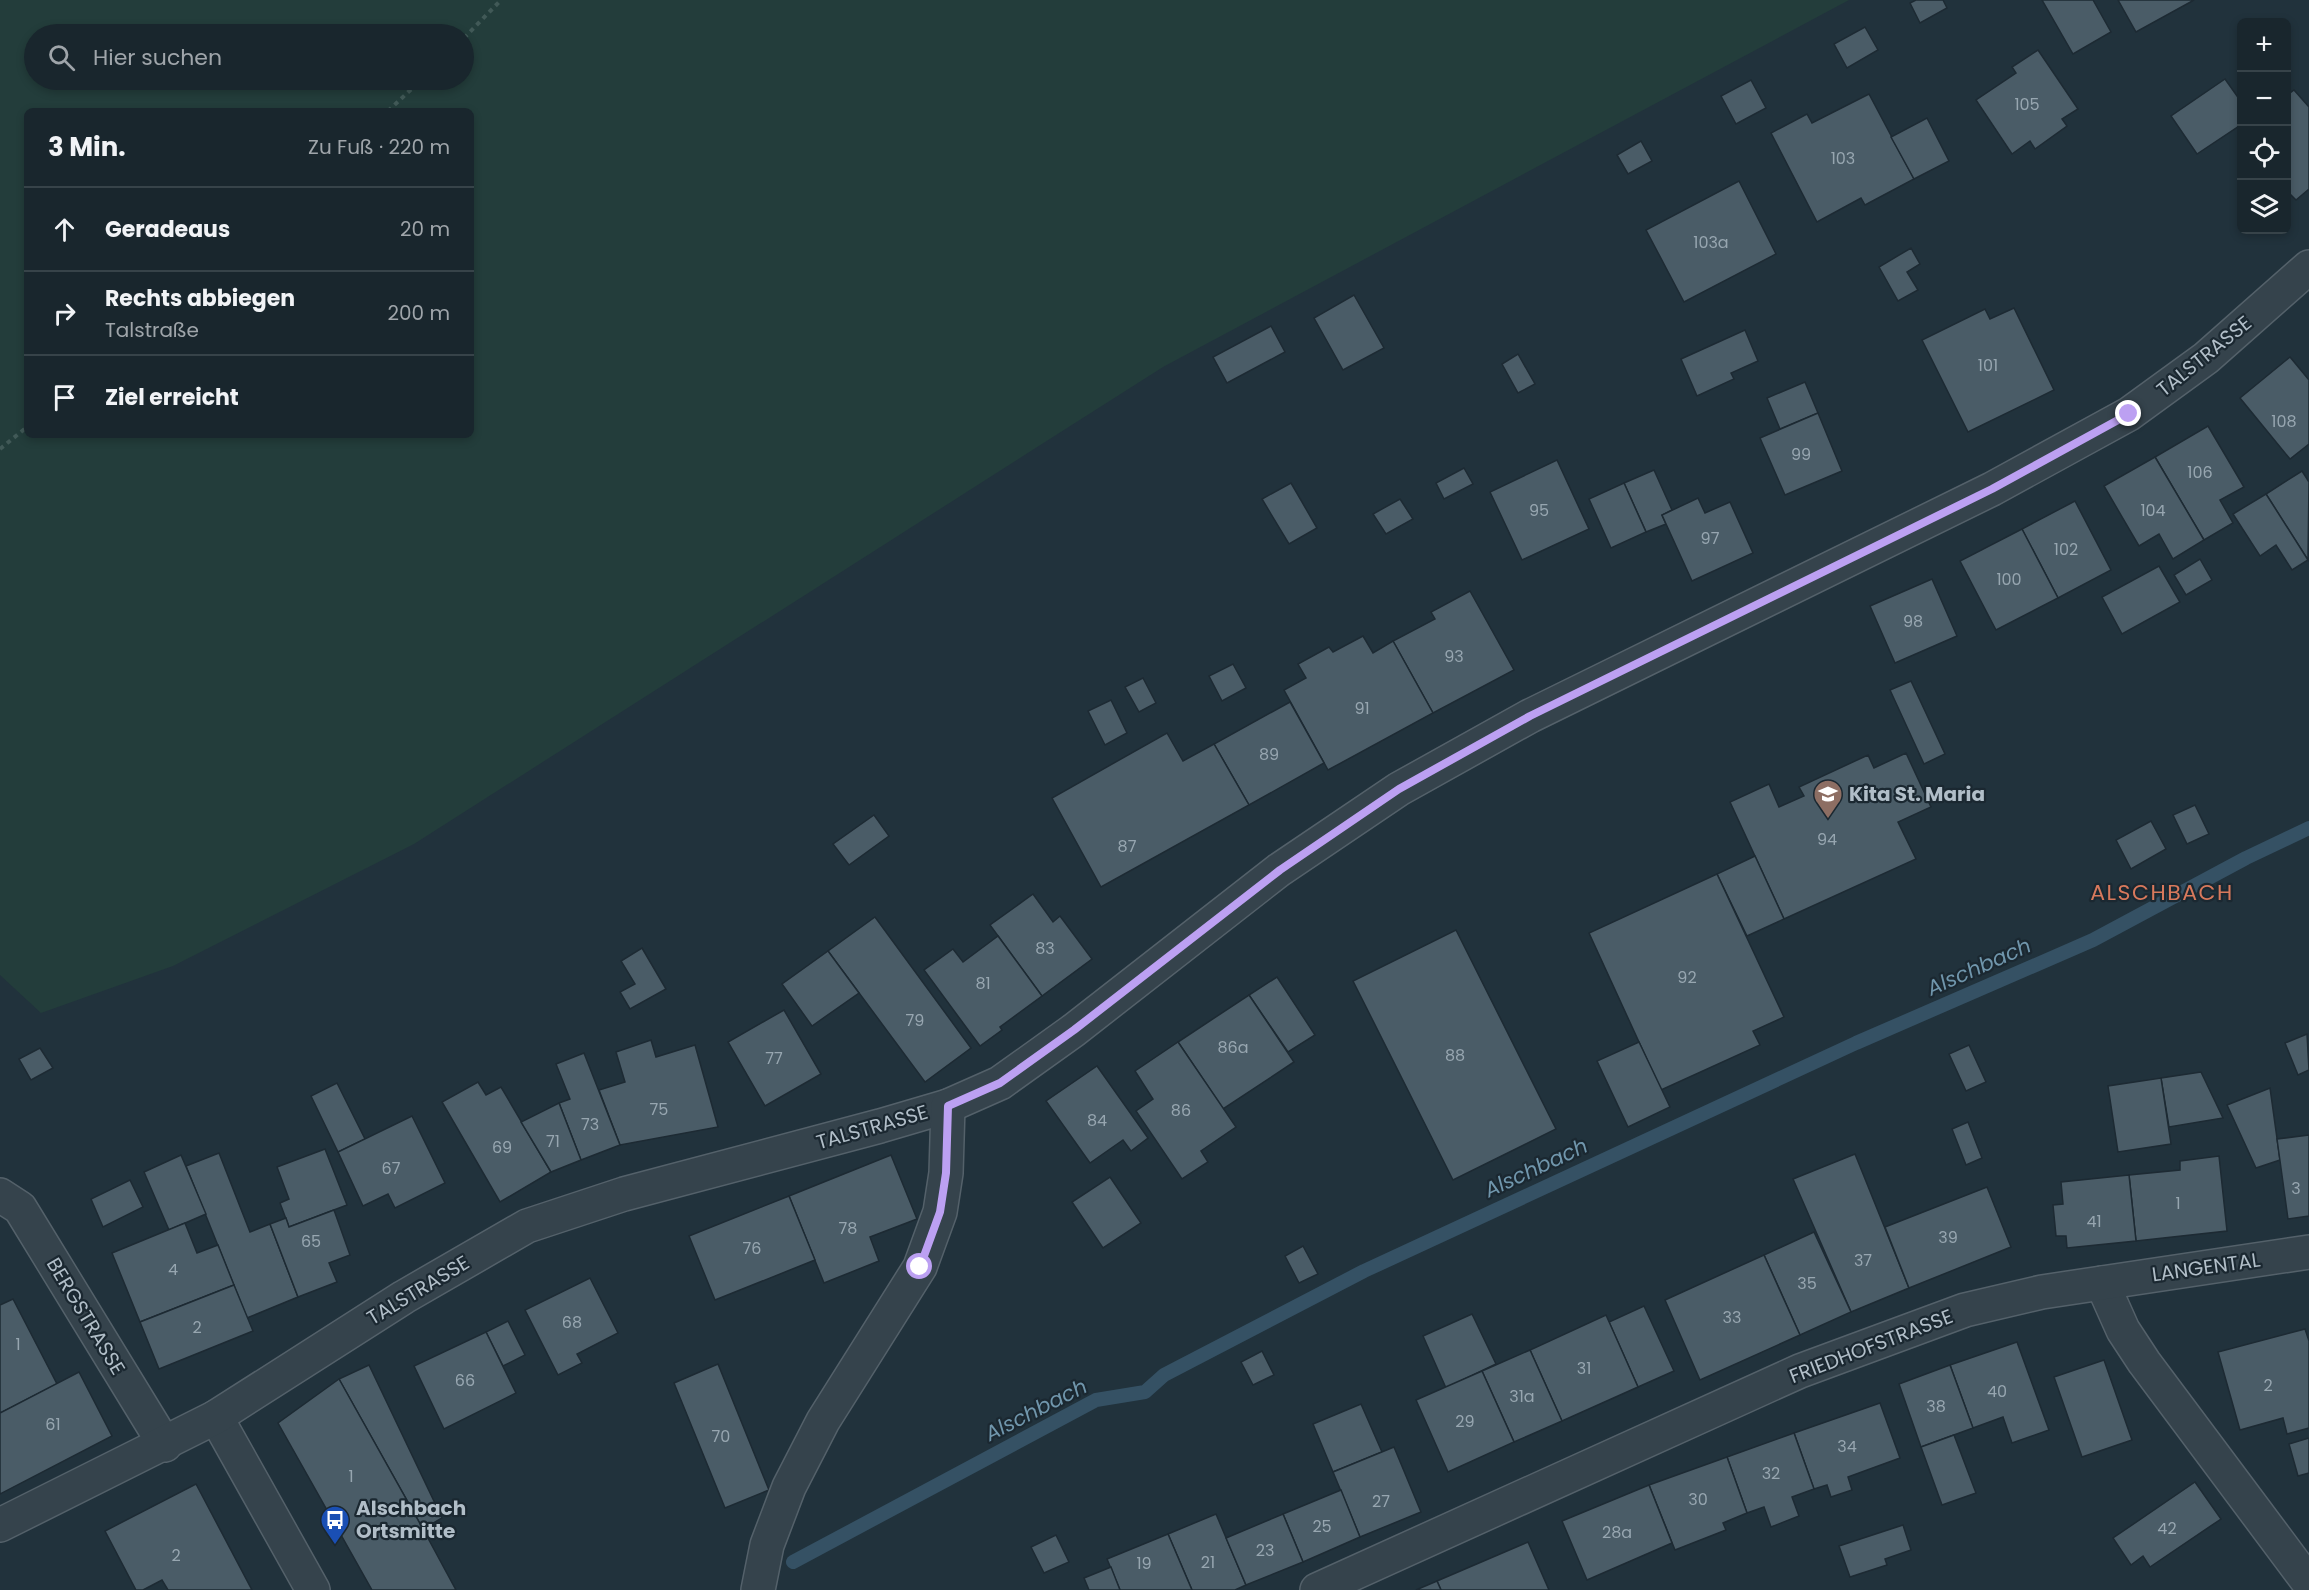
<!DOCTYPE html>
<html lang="de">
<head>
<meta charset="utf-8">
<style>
	:root { --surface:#19262d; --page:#263239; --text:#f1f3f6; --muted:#9fa5aa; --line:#374349 }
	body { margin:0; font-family:Poppins,sans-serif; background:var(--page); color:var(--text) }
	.controls { position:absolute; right:18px; top:18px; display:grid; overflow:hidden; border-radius:9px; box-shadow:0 3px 9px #0003 }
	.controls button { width:54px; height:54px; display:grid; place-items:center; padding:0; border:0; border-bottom:2px solid var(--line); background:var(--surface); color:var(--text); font:30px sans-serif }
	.stop { position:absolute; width:18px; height:18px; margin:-14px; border:4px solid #bca0f2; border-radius:50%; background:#fff }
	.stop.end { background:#bca0f2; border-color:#fff; box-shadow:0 2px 6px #0008 }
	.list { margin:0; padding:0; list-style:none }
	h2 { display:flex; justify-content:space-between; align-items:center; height:78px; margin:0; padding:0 24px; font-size:26px }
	h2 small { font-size:20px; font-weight:400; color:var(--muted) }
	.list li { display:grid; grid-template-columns:39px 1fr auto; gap:18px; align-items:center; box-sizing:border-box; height:84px; padding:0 24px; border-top:2px solid var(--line) }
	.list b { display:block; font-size:22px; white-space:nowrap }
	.list p { margin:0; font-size:20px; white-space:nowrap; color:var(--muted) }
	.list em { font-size:20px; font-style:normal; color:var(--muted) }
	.icon { flex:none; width:33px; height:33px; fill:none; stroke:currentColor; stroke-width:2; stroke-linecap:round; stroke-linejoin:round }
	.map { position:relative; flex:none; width:2309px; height:1590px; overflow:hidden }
	.search { position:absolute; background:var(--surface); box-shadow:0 3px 9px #0003; left:24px; top:24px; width:450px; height:66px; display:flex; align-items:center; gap:15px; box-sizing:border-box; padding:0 21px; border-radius:33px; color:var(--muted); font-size:22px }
	.panel { position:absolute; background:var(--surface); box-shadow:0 3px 9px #0003; left:24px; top:108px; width:450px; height:330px; border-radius:9px }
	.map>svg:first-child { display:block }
	.green { fill:#233d3b; fill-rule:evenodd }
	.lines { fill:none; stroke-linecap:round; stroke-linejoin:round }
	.stream { stroke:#355164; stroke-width:14 }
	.building { fill:#4a5c67; stroke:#1d2a33; stroke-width:1.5 }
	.minor-casing { stroke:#54616a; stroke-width:36 }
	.path { stroke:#415957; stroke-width:4; stroke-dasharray:4.5 4.5; stroke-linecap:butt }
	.minor { stroke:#35434c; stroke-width:33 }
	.route { stroke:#bca0f2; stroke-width:8 }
	.labels { text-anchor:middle; stroke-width:4.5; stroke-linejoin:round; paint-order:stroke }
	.number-label { font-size:16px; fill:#97a6b0 }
	.street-label { font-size:20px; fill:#b1bec8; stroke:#1b2831 }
	.poi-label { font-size:20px; font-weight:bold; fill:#b1bec8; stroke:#1b2831; text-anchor:start }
	.water-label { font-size:21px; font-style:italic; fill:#7096ac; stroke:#1b2831 }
	.quarter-label { font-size:22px; letter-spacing:1.5px; fill:#d8795c; stroke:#1b2831 }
</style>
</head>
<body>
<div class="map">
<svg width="2309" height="1590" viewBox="0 0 2309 1590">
	<rect width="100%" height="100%" fill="#21323c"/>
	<path class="green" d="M0 0H1849L1163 367 414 844 173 966 41 1013 0 975ZM34 34H464V80H34ZM27 111H471V435H27Z"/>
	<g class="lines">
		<path class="stream" d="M793 1562 1096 1400 1145 1392 1164 1375 1364 1271 1856 1043 2093 940 2246 858 2309 828"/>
	</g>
	<g class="building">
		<path d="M1916 0H1943L1947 8 1920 23 1910 3Z"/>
		<path d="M2042 0H2093L2111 32 2073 54Z"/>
		<path d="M2118 0H2194L2136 32Z"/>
		<path d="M1865 27 1878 50 1847 68 1834 44Z"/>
		<path d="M2038 50 2078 109 2062 119 2067 126 2035 149 2030 141 2012 154 1976 100 2016 73 2012 67Z"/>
		<path d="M2225 79 2242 103V124L2197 154 2171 116Z"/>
		<path d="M1751 80 1766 108 1736 124 1721 96Z"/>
		<path d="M2294 90 2309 107V189L2296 200 2286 190V96Z"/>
		<path d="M1869 94 1914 179 1865 205 1861 198 1817 222 1771 133 1807 114 1812 123Z"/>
		<path d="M1927 118 1949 161 1914 179 1891 137Z"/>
		<path d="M1641 141 1652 161 1628 174 1617 155Z"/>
		<path d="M1739 181 1776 254 1684 302 1646 230Z"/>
		<path d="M1911 248 1920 264 1907 272 1918 290 1898 301 1879 267Z"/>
		<path d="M1354 295 1384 348 1343 370 1314 318Z"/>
		<path d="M2014 308 2054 390 1968 432 1922 340 1985 309 1990 319Z"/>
		<path d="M1271 326 1285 352 1227 383 1213 357Z"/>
		<path d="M1745 330 1758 361 1731 373 1734 379 1697 396 1681 359Z"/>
		<path d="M1518 354 1535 384 1518 393 1502 364Z"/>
		<path d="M2290 357 2309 380V444L2290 459 2240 398Z"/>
		<path d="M1805 382 1818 413 1780 429 1767 398Z"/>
		<path d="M1818 413 1842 471 1785 495 1760 438Z"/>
		<path d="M2208 426 2244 487 2220 500 2233 523 2204 540 2155 457Z"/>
		<path d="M2155 457 2204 540 2173 559 2159 534 2139 546 2104 486Z"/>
		<path d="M1557 460 1589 529 1522 560 1490 492Z"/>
		<path d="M1464 468 1473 484 1444 499 1436 483Z"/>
		<path d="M1654 470 1672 510 1662 515 1666 524 1646 532 1624 483Z"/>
		<path d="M2302 471 2309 482 2308 560 2266 494Z"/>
		<path d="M1291 483 1317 528 1289 544 1262 499Z"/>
		<path d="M1624 483 1646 532 1611 548 1589 499Z"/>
		<path d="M2266 494 2308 560 2292 570 2276 545 2260 556 2233 514Z"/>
		<path d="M1698 498 1705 513 1730 502 1753 553 1692 581 1662 515Z"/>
		<path d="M1400 499 1413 519 1386 534 1373 514Z"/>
		<path d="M2075 501 2111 570 2058 598 2022 529Z"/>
		<path d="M2022 529 2058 598 1996 630 1960 561Z"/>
		<path d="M2200 559 2212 580 2186 595 2174 575Z"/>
		<path d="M2159 566 2180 602 2122 634 2102 597Z"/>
		<path d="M1932 579 1957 636 1895 663 1870 606Z"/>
		<path d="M1470 591 1514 670 1433 713 1393 641 1435 619 1431 612Z"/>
		<path d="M1363 636 1373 653 1393 641 1433 713 1328 770 1284 690 1306 678 1298 664 1329 647 1333 652Z"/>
		<path d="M1233 664 1246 688 1222 701 1209 676Z"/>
		<path d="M1143 678 1156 703 1139 712 1125 687Z"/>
		<path d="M1911 681 1945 754 1924 764 1890 690Z"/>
		<path d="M1111 700 1127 733 1105 745 1088 711Z"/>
		<path d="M1290 702 1324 763 1249 805 1214 744Z"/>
		<path d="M1167 733 1183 761 1214 744 1249 805 1101 887 1052 798Z"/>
		<path d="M1906 753 1931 807 1898 822 1916 859 1784 919 1730 802 1769 784 1779 807 1804 796 1799 787 1868 755 1874 768Z"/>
		<path d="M2195 805 2209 834 2187 844 2173 815Z"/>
		<path d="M874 815 889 836 849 865 833 844Z"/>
		<path d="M2151 821 2166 849 2131 869 2116 840Z"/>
		<path d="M1755 856 1784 919 1747 936 1717 874Z"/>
		<path d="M1717 874 1784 1017 1753 1031 1760 1045 1661 1090 1589 933Z"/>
		<path d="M1033 894 1053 922 1060 916 1092 959 1042 996 990 925Z"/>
		<path d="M875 917 971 1048 925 1082 828 951Z"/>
		<path d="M1456 930 1556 1129 1453 1180 1353 981Z"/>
		<path d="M998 936 1042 996 1000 1027 1002 1030 980 1046 924 970 953 949 963 962Z"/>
		<path d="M642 948 666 989 630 1009 620 992 635 984 621 961Z"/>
		<path d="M828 951 859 993 812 1026 782 984Z"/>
		<path d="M1277 977 1315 1035 1288 1052 1249 995Z"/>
		<path d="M1249 995 1294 1062 1223 1109 1178 1042Z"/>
		<path d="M784 1010 821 1074 765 1106 728 1042Z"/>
		<path d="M2307 1034 2309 1070 2298 1075 2285 1043Z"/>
		<path d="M651 1040 656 1057 695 1045 718 1127 620 1145 599 1090 625 1082 616 1052Z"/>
		<path d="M1178 1042 1236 1127 1201 1151 1208 1162 1182 1179 1136 1111 1153 1099 1135 1071Z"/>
		<path d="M1639 1042 1670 1107 1628 1127 1597 1061Z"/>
		<path d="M1969 1045 1986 1082 1966 1091 1949 1054Z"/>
		<path d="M40 1048 53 1068 31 1080 19 1059Z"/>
		<path d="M584 1053 620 1145 581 1160 559 1103 570 1099 556 1064Z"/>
		<path d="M1097 1066 1148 1138 1131 1151 1123 1140 1090 1163 1046 1101Z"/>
		<path d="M2201 1072 2223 1118 2169 1127 2161 1078Z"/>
		<path d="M2161 1078 2171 1144 2118 1152 2108 1086Z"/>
		<path d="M478 1082 486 1095 501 1087 551 1172 500 1202 442 1102Z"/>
		<path d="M337 1083 365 1139 338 1152 311 1096Z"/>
		<path d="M2270 1088 2280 1160 2256 1168 2227 1105Z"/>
		<path d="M559 1103 581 1160 551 1172 521 1122Z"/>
		<path d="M412 1116 445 1183 395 1208 388 1194 363 1206 338 1152Z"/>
		<path d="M1968 1122 1982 1158 1966 1165 1952 1129Z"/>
		<path d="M2309 1135V1216L2288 1219 2277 1139Z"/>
		<path d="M325 1149 347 1205 289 1227 280 1203 289 1199 277 1167Z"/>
		<path d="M219 1153 250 1232 270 1224 298 1297 247 1318 186 1166Z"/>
		<path d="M1855 1154 1909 1288 1851 1312 1793 1179Z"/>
		<path d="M181 1155 206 1214 169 1230 144 1172Z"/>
		<path d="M891 1155 917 1219 870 1237 879 1261 824 1283 789 1196Z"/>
		<path d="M2219 1156 2227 1231 2136 1241 2129 1175 2180 1170V1161Z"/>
		<path d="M2129 1175 2136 1241 2067 1248 2066 1236H2056L2053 1205 2063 1204 2061 1182Z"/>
		<path d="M1110 1177 1141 1223 1103 1248 1072 1202Z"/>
		<path d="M130 1180 143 1207 103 1227 91 1199Z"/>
		<path d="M1987 1187 2011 1247 1909 1288 1885 1227Z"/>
		<path d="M789 1196 815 1260 715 1300 689 1236Z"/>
		<path d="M334 1210 350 1255 329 1263 337 1282 298 1297 270 1224 286 1218 289 1227Z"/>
		<path d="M185 1223 197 1253 218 1245 234 1285 140 1322 112 1253Z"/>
		<path d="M1814 1232 1851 1312 1800 1335 1764 1255Z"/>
		<path d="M1303 1246 1318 1274 1299 1283 1285 1256Z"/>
		<path d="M1764 1255 1800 1335 1700 1380 1665 1300Z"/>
		<path d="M590 1278 618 1333 577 1354 582 1363 558 1375 525 1310Z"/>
		<path d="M234 1285 253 1331 159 1369 140 1322Z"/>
		<path d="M13 1299 57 1384 0 1413V1305Z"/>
		<path d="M1644 1306 1674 1371 1638 1387 1609 1322Z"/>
		<path d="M1472 1314 1496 1364 1446 1388 1423 1336Z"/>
		<path d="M1606 1315 1638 1387 1562 1421 1530 1350Z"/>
		<path d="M508 1321 525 1355 503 1366 486 1332Z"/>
		<path d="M2305 1329 2309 1341V1428L2287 1434 2283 1418 2240 1430 2218 1352Z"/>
		<path d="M486 1332 516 1393 444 1429 414 1366Z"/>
		<path d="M2017 1342 2049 1430 2012 1443 2003 1417 1973 1428 1950 1365Z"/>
		<path d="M1530 1350 1562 1421 1514 1442 1482 1371Z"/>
		<path d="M1262 1351 1274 1375 1253 1385 1241 1362Z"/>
		<path d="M2104 1360 2132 1440 2082 1457 2054 1377Z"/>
		<path d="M718 1364 769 1490 725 1508 674 1383Z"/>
		<path d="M369 1365 442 1518 423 1529 339 1379Z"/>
		<path d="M1950 1365 1973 1428 1921 1447 1899 1384Z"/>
		<path d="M1482 1371 1514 1442 1448 1472 1416 1400Z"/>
		<path d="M79 1372 112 1436 0 1494V1413Z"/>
		<path d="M339 1379 423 1529 456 1590H372L278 1423Z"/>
		<path d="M1880 1403 1900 1458 1848 1477 1852 1490 1831 1497 1827 1485 1814 1489 1794 1433Z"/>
		<path d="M1361 1404 1382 1452 1333 1472 1313 1424Z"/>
		<path d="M1794 1433 1814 1489 1792 1497 1799 1516 1771 1527 1764 1507 1747 1513 1727 1457Z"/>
		<path d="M1954 1435 1976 1493 1942 1505 1921 1447Z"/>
		<path d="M2309 1438V1473L2298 1476 2289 1444Z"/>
		<path d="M1394 1447 1421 1512 1360 1537 1333 1472Z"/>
		<path d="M1727 1457 1747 1513 1723 1523 1726 1530 1675 1550 1649 1485Z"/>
		<path d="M2195 1482 2221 1519 2150 1567 2143 1556 2131 1565 2113 1538Z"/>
		<path d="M196 1484 252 1590H168L162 1580 143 1590H136L105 1531Z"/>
		<path d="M1649 1485 1672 1543 1587 1580 1562 1521Z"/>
		<path d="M1341 1490 1360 1537 1303 1562 1283 1514Z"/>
		<path d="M1216 1514 1246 1585 1235 1590H1192L1168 1534Z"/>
		<path d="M1283 1514 1303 1562 1246 1585 1226 1538Z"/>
		<path d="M1903 1525 1911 1550 1885 1559 1887 1565 1850 1577 1839 1546Z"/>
		<path d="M1168 1534 1192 1590H1120L1107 1559Z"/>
		<path d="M1056 1535 1069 1562 1044 1573 1031 1547Z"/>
		<path d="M1528 1542 1549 1590H1441L1437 1581Z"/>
		<path d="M1111 1567 1120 1590H1089L1084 1578Z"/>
		<path d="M1437 1581 1441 1590H1416Z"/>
	</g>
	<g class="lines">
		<g class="minor-casing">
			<g id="minor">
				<path d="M0 1195 20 1208 165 1445"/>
				<path d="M2102 1283 2123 1330 2144 1362 2309 1583"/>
				<path d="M216 1417 313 1590"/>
				<path d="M0 1525 216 1417 404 1297 527 1226 624 1194 880 1126 948 1106 1000 1083 1074 1030 1279 870 1399 789 1530 716 1992 489 2129 414 2206 358 2309 267"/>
				<path d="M758 1590 767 1545 789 1487 823 1421 920 1267 940 1212 946 1173 948 1106"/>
				<path d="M1317 1590 1800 1371 1965 1310 2042 1292 2309 1252"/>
			</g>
		</g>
		<g class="path">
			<path d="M464 38 501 0"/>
			<path d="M388 111 421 80"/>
			<path d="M0 449 27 427"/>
		</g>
		<use href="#minor" class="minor"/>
	</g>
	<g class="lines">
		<path class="route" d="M920 1267 940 1212 946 1173 948 1106 1000 1083 1074 1030 1280 870 1399 789 1530 716 1992 489 2129 414"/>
	</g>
	<defs>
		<g id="school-pin" transform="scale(1.5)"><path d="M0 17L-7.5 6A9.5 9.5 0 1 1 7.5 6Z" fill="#8d6e63" stroke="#1b2831"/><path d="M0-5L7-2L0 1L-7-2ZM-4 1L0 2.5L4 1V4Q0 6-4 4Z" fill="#fff"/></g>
		<g id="bus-pin" transform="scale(1.5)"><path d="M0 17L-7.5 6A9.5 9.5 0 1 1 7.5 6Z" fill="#1a4fb4" stroke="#1b2831"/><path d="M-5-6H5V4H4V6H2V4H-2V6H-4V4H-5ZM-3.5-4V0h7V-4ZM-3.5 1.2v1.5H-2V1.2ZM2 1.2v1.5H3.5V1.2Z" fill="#fff"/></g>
	</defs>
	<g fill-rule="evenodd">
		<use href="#school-pin" x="1828" y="794"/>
		<use href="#bus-pin" x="335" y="1520"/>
	</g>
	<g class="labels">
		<g class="number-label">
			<text x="2027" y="110">105</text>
			<text x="1843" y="164">103</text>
			<text x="1711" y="248">103a</text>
			<text x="1988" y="371">101</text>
			<text x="2284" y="427">108</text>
			<text x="1801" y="460">99</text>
			<text x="2200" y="478">106</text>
			<text x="1539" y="516">95</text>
			<text x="2153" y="516">104</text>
			<text x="1710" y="544">97</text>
			<text x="2066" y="555">102</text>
			<text x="2009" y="585">100</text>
			<text x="1913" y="627">98</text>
			<text x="1454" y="662">93</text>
			<text x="1362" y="714">91</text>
			<text x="1269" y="760">89</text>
			<text x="1827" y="845">94</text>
			<text x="1127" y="852">87</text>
			<text x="1045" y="954">83</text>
			<text x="1687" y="983">92</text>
			<text x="983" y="989">81</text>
			<text x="915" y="1026">79</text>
			<text x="1233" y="1053">86a</text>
			<text x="1455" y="1061">88</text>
			<text x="774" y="1064">77</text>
			<text x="659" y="1115">75</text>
			<text x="1181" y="1116">86</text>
			<text x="1097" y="1126">84</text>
			<text x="590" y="1130">73</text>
			<text x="553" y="1147">71</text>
			<text x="502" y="1153">69</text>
			<text x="391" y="1174">67</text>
			<text x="2296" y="1194">3</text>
			<text x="2178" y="1209">1</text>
			<text x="2094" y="1227">41</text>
			<text x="848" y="1234">78</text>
			<text x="1948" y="1243">39</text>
			<text x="311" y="1247">65</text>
			<text x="752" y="1254">76</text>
			<text x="1863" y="1266">37</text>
			<text x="173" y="1275">4</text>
			<text x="1807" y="1289">35</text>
			<text x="1732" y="1323">33</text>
			<text x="572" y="1328">68</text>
			<text x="197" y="1333">2</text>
			<text x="18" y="1350">1</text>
			<text x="1584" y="1374">31</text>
			<text x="465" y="1386">66</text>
			<text x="2268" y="1391">2</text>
			<text x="1997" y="1397">40</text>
			<text x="1522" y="1402">31a</text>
			<text x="1936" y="1412">38</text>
			<text x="1465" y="1427">29</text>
			<text x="53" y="1430">61</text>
			<text x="721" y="1442">70</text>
			<text x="1847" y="1452">34</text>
			<text x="1771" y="1479">32</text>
			<text x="351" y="1482">1</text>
			<text x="1698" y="1505">30</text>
			<text x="1381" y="1507">27</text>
			<text x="1322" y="1532">25</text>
			<text x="2167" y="1534">42</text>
			<text x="1617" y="1538">28a</text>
			<text x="1265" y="1556">23</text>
			<text x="176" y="1561">2</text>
			<text x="1208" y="1568">21</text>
			<text x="1144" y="1569">19</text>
		</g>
		<g class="street-label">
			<text transform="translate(2204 356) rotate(-39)" y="7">TALSTRASSE</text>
			<text transform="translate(872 1127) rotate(-16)" y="7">TALSTRASSE</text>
			<text transform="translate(2206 1267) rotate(-8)" y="7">LANGENTAL</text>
			<text transform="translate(418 1290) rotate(-31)" y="7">TALSTRASSE</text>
			<text transform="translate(86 1316) rotate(59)" y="7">BERGSTRASSE</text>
			<text transform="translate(1871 1346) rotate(-21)" y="7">FRIEDHOFSTRASSE</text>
		</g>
		<g class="poi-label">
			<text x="1849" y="801">Kita St. Maria</text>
			<text x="356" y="1515">Alschbach<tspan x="356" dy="23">Ortsmitte</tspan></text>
		</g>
		<g class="water-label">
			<text transform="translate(1979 967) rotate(-24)" y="7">Alschbach</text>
			<text transform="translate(1536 1168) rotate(-25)" y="7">Alschbach</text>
			<text transform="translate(1036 1410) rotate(-27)" y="7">Alschbach</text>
		</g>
		<g class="quarter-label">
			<text x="2162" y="900">ALSCHBACH</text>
		</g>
	</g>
</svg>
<div class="controls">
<button>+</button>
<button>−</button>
<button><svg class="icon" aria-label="locate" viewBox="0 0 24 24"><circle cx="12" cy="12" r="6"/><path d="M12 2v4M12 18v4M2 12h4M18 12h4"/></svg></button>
<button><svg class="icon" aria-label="layers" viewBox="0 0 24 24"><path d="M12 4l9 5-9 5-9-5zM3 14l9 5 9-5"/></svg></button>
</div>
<div class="stop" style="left:920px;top:1267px"></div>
<div class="stop end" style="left:2129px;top:414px"></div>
<div class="search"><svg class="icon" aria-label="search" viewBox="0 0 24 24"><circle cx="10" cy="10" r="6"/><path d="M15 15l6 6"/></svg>Hier suchen</div>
<section class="panel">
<h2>3 Min.<small>Zu Fuß · 220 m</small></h2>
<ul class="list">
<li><svg class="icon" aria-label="ahead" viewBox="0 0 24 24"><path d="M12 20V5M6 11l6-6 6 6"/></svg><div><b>Geradeaus</b></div><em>20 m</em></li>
<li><svg class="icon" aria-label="right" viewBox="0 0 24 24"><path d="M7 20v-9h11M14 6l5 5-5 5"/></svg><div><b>Rechts abbiegen</b><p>Talstraße</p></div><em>200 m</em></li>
<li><svg class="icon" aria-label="arrive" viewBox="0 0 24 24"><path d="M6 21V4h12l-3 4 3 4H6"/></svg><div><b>Ziel erreicht</b></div></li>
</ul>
</section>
</div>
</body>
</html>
